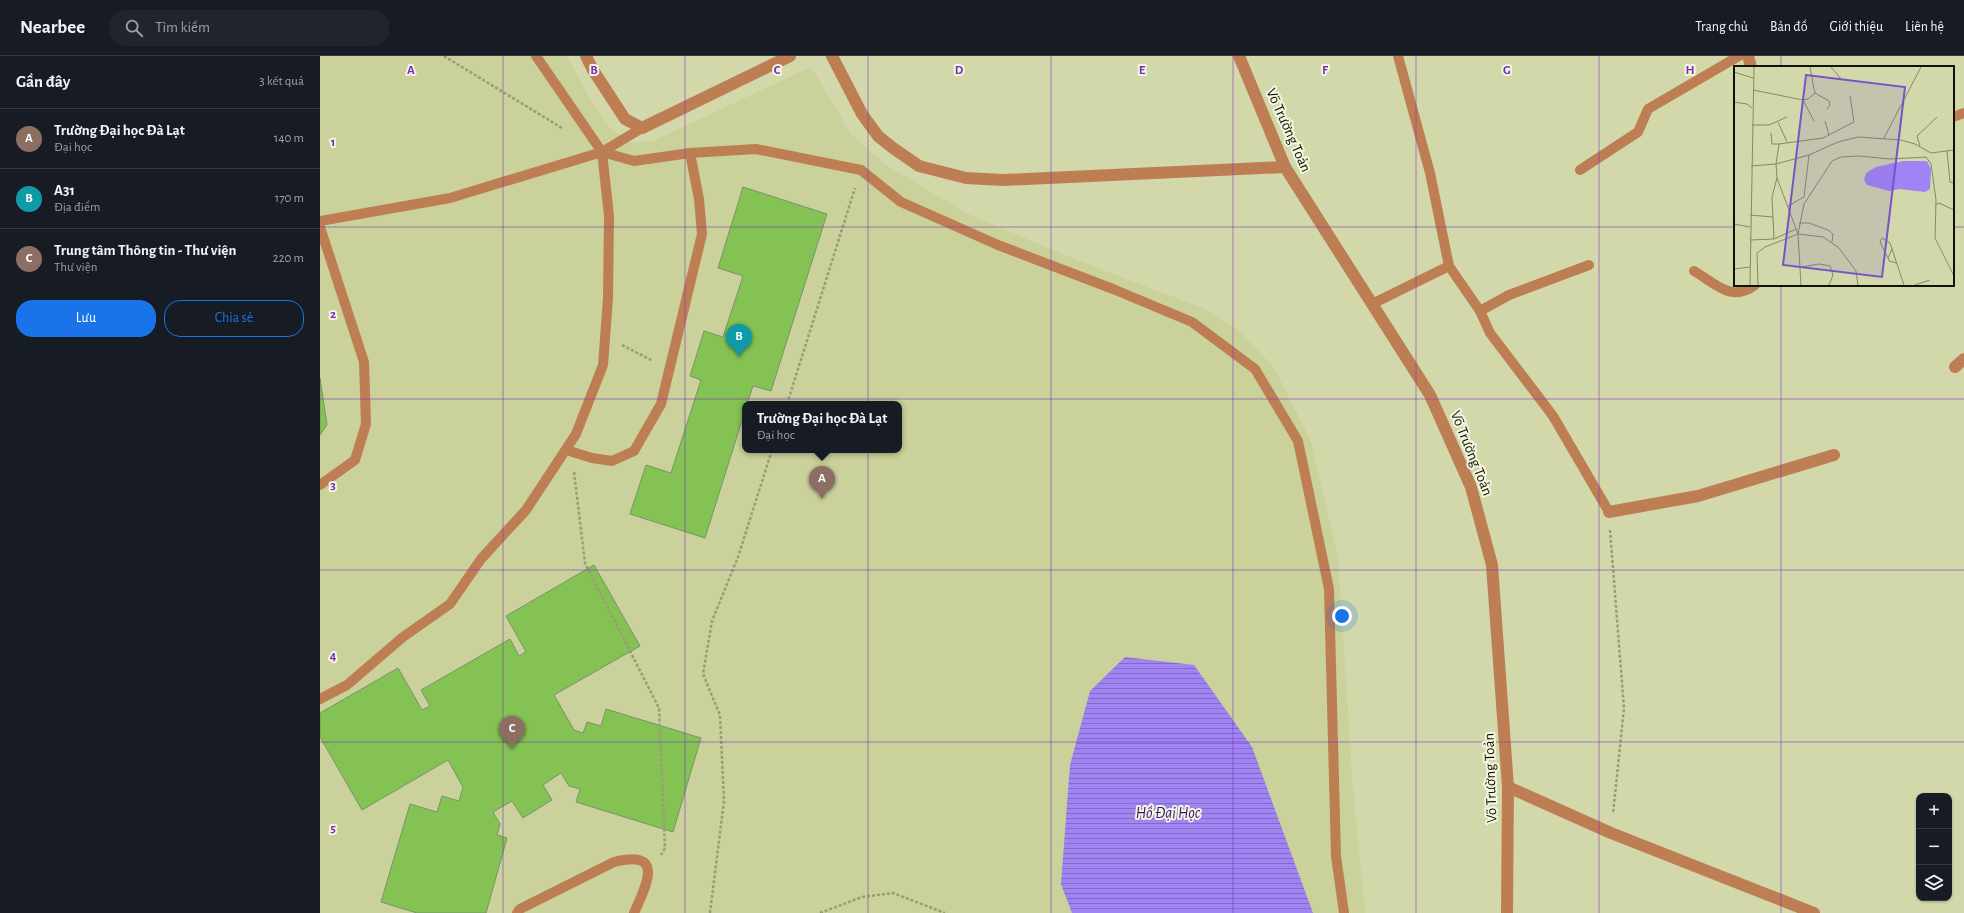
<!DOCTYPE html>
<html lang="vi">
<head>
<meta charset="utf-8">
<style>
	:root { --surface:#171b24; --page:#20242c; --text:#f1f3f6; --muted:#9ea1a6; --line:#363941; --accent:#1a73e8 }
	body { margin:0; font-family:"Alegreya Sans",sans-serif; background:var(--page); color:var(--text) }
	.controls { position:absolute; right:12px; bottom:12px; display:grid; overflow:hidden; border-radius:8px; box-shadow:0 1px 3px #0004 }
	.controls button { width:36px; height:36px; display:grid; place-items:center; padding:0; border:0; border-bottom:1px solid var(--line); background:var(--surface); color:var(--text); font:20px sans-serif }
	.you { position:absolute; left:1022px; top:560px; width:14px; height:14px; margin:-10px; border:3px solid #fff; border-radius:50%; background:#1a73e8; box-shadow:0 0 0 6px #1a73e833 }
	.badge { display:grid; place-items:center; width:26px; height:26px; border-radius:50%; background:var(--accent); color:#fff; font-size:13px; font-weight:700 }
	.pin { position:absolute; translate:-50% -33px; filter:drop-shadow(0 1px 2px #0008) }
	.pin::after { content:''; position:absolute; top:21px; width:14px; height:12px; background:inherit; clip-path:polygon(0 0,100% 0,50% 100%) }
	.popup { position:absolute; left:422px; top:345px; width:160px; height:52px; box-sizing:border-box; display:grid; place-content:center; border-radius:8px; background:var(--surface); filter:drop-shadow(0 1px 3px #0005); font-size:13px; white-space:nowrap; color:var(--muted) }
	.popup b { font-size:15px; color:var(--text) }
	.popup::after { content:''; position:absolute; left:50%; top:100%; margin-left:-8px; border:8px solid transparent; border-top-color:var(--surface) }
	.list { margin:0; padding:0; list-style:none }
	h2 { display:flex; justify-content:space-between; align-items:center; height:52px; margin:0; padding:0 16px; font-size:17px }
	h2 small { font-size:13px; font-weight:400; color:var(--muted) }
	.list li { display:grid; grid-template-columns:26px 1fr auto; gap:12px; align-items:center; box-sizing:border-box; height:60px; padding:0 16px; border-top:1px solid var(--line) }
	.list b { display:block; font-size:15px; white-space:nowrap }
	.list p { margin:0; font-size:13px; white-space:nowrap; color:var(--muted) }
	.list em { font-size:13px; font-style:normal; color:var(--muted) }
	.actions { display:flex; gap:8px; padding:12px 16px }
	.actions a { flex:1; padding:9px 0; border:1px solid var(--accent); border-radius:16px; text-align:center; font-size:14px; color:var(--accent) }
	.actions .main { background:var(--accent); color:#fff }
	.icon { flex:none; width:22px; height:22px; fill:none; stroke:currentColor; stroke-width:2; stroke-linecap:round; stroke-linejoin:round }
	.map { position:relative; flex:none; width:1644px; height:857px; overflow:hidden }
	header { display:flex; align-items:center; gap:24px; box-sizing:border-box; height:56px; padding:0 20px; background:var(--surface); border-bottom:1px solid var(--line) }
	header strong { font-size:19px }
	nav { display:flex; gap:22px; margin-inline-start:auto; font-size:14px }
	.search { width:280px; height:36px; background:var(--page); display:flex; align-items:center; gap:10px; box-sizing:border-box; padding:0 14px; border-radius:16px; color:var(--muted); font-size:15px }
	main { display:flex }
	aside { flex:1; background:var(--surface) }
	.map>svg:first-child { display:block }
	.built { fill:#cad19a; fill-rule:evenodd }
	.water { fill:url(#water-rules) }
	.building { fill:#84c353; stroke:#7a926b }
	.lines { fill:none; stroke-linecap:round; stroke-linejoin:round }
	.path { stroke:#989c77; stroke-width:2.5; stroke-dasharray:3 2; stroke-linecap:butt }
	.lane { stroke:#be7e54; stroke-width:10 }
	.street { stroke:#be7e54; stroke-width:12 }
	.grid { fill:none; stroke:#7b2cbf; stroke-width:1; stroke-opacity:0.55 }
	.labels { text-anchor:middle; stroke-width:4; stroke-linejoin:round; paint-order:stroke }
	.street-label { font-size:15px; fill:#101203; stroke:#f3f7df }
	.water-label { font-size:16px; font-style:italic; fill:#381174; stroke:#f3f7df }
	.inset-road { fill:none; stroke:#848967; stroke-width:1 }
	.view { fill:#7752cb; fill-opacity:0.15; stroke:#7752cb; stroke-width:2 }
	.inset-edge { fill:none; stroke:#101203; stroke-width:2 }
	.grid-label { font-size:13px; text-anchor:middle; font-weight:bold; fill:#7b2cbf; stroke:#f3f7df; stroke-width:4; stroke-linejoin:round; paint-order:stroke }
</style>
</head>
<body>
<header>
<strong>Nearbee</strong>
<div class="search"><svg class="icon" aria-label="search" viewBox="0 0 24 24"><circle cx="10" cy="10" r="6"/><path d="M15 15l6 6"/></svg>Tìm kiếm</div>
<nav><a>Trang chủ</a><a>Bản đồ</a><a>Giới thiệu</a><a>Liên hệ</a></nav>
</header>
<main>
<aside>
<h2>Gần đây<small>3 kết quả</small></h2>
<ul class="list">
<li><span class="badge" style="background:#8d6e63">A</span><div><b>Trường Đại học Đà Lạt</b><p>Đại học</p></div><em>140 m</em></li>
<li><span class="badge" style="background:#0f9aa8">B</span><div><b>A31</b><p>Địa điểm</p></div><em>170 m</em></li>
<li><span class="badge" style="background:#8d6e63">C</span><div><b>Trung tâm Thông tin - Thư viện</b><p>Thư viện</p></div><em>220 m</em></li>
</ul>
<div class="actions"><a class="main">Lưu</a><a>Chia sẻ</a></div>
</aside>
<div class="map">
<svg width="1644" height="857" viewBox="0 0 1644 857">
	<defs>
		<pattern id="water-rules" width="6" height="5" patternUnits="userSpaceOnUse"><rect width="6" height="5" fill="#a084f3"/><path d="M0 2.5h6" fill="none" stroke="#816bc3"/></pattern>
	</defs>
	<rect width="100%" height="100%" fill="#d2d8a9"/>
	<path class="built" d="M0 0H247L264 32 286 68 310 87 333 85 491 11 531 78 566 109 648 158 762 206 885 253 922 277 954 312 991 385 1018 502 1033 733 1045 857H0ZM425 348H579V394H425Z"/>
	<path class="water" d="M805 601 874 609 932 691 993 857H752L741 828 750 709 770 635Z"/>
	<g class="building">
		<path d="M423 131 507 158 451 335 433 330 427 348H425V355L385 482 310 458 326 409 351 417 381 324 370 320 384 275 403 281 423 220 398 212Z"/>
		<path d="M0 322 7 369 0 379Z"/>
		<path d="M274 509 320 590 234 639 254 674 263 677 267 666 281 670 286 653 381 682 353 776 256 746 260 733 249 730 241 717 223 729 232 744 203 762 192 745 173 756 180 768 177 779 187 782 166 857H97L61 846 90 748 117 756 122 740 139 745 143 731 128 704 42 754 0 681V657L78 612 102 654 110 650 101 634 190 583 199 600 206 596 186 560Z"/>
	</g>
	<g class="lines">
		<g class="path">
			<path d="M124 0 242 72"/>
			<path d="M302 289 333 305"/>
			<path d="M467 348 535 132"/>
			<path d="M254 416 265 507 339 652 345 792 341 799"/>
			<path d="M1290 474 1304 652 1293 758"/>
			<path d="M390 857 404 745 400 659 383 618 392 565 418 501 452 394"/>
			<path d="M500 857 542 841 573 837 625 857"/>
		</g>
		<g class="lane">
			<path d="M1078 0 1110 117 1129 210 1160 255 1170 277 1233 360 1289 456"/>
			<path d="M1633 61 1644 57"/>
			<path d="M282 96 314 105 370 97 436 93 541 114 581 146 678 189 793 233 872 266 935 313 978 385 1009 533 1016 800 1024 857"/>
			<path d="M1260 114 1318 76 1328 53 1419 0"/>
			<path d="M0 165 130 142 282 96 322 72"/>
			<path d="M0 171 44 306 46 368 35 404 0 429"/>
			<path d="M1374 215C1395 227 1411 247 1435 229"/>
			<path d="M1052 248 1129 210"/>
			<path d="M1160 255 1189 239 1269 209"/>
			<path d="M246 394 272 402 292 405 314 395 341 348 382 178 379 143 370 97"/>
			<path d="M0 643 27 629 83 581 130 548 161 503 206 454 256 378 283 309 288 242 289 160 282 96 216 0"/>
			<path d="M197 857 200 853 294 806C346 793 326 830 314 857"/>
		</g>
		<g class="street">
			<path d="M266 0 273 14 305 63 322 72 470 0"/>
			<path d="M512 0 542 58 558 80 573 92 599 110 646 122 683 124 965 111"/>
			<path d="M919 0 965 111 1110 339 1151 431 1172 509 1188 731 1187 857"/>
			<path d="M1428 0 1431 11"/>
			<path d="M1635 311 1644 303"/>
			<path d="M1289 456 1378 440 1514 399"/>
			<path d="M1188 731 1291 777 1494 857"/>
		</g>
	</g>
	<path class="grid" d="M183 0V857M365 0V857M548 0V857M731 0V857M913 0V857M1096 0V857M1279 0V857M1461 0V11M0 171H1415M1633 171H1644M1461 229V857M0 343H1644M0 514H1644M0 686H1644"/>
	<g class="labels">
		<g class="street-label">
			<text transform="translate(969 74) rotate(66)" y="5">Võ Trường Toản</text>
			<text transform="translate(1152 397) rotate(68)" y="5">Võ Trường Toản</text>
			<text transform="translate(1170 722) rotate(-92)" y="5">Võ Trường Toản</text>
		</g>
		<g class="water-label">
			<text x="848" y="762">Hồ Đại Học</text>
		</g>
	</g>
	<g transform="translate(1414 10)">
		<rect width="220" height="220" fill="#d2d8a9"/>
		<path d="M169 95H193L197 103 196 123 191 126 166 123 155 125 133 119 130 114 132 107 142 101Z" fill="#a084f3"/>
		<path class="inset-road" d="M76 1 80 23 81 27 95 35 96 39 93 43M97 1 108 14M0 6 19 12M19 24 69 34 74 33 81 27M69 34 80 55M0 36 13 38 18 42M91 55 95 69M44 56 53 76M18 59H35L53 51M37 67 38 78H45M150 72 187 1M186 80 183 70 203 51M213 85 216 116 220 117M17 100 42 98 75 89 104 76 124 71 167 74 181 78 197 87 220 84M201 139 205 137 220 144M54 140 70 131 75 89M16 149 39 151M65 157H75L94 164 99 168 98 176M0 158 16 161M64 168 70 138 98 95 107 91 125 90 156 93 192 91 197 98 202 134 201 172 220 210M40 173 38 131 43 112M16 174 40 173 62 163M158 183 154 192 155 195 163 197M154 192 146 176 148 172 156 177 170 219M68 201 85 198 96 200 99 209 95 219M0 203 16 201M16 219 20 1M24 219 23 187 31 181 64 168 89 171 104 181 122 205 124 219M67 219 64 168 43 112 42 98 45 78 89 72 120 56 116 30M181 219 196 214"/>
		<path class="view" d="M72 9 171 21 148 211 49 199Z"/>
		<rect width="220" height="220" class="inset-edge"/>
	</g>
	<g class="grid-label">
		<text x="91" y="18">A</text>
		<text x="274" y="18">B</text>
		<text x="457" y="18">C</text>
		<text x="639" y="18">D</text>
		<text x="822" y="18">E</text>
		<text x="1005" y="18">F</text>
		<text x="1187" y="18">G</text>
		<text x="1370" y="18">H</text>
		<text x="13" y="90">1</text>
		<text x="13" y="262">2</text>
		<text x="13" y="433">3</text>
		<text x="13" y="604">4</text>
		<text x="13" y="776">5</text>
	</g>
</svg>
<div class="controls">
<button>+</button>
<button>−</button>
<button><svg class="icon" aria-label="layers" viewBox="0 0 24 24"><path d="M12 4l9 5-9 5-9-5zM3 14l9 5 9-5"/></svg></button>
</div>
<div class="you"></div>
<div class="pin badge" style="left:502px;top:443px;background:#8d6e63">A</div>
<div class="popup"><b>Trường Đại học Đà Lạt</b>Đại học</div>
<div class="pin badge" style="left:419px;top:301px;background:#0f9aa8">B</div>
<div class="pin badge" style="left:192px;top:693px;background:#8d6e63">C</div>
</div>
</main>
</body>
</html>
